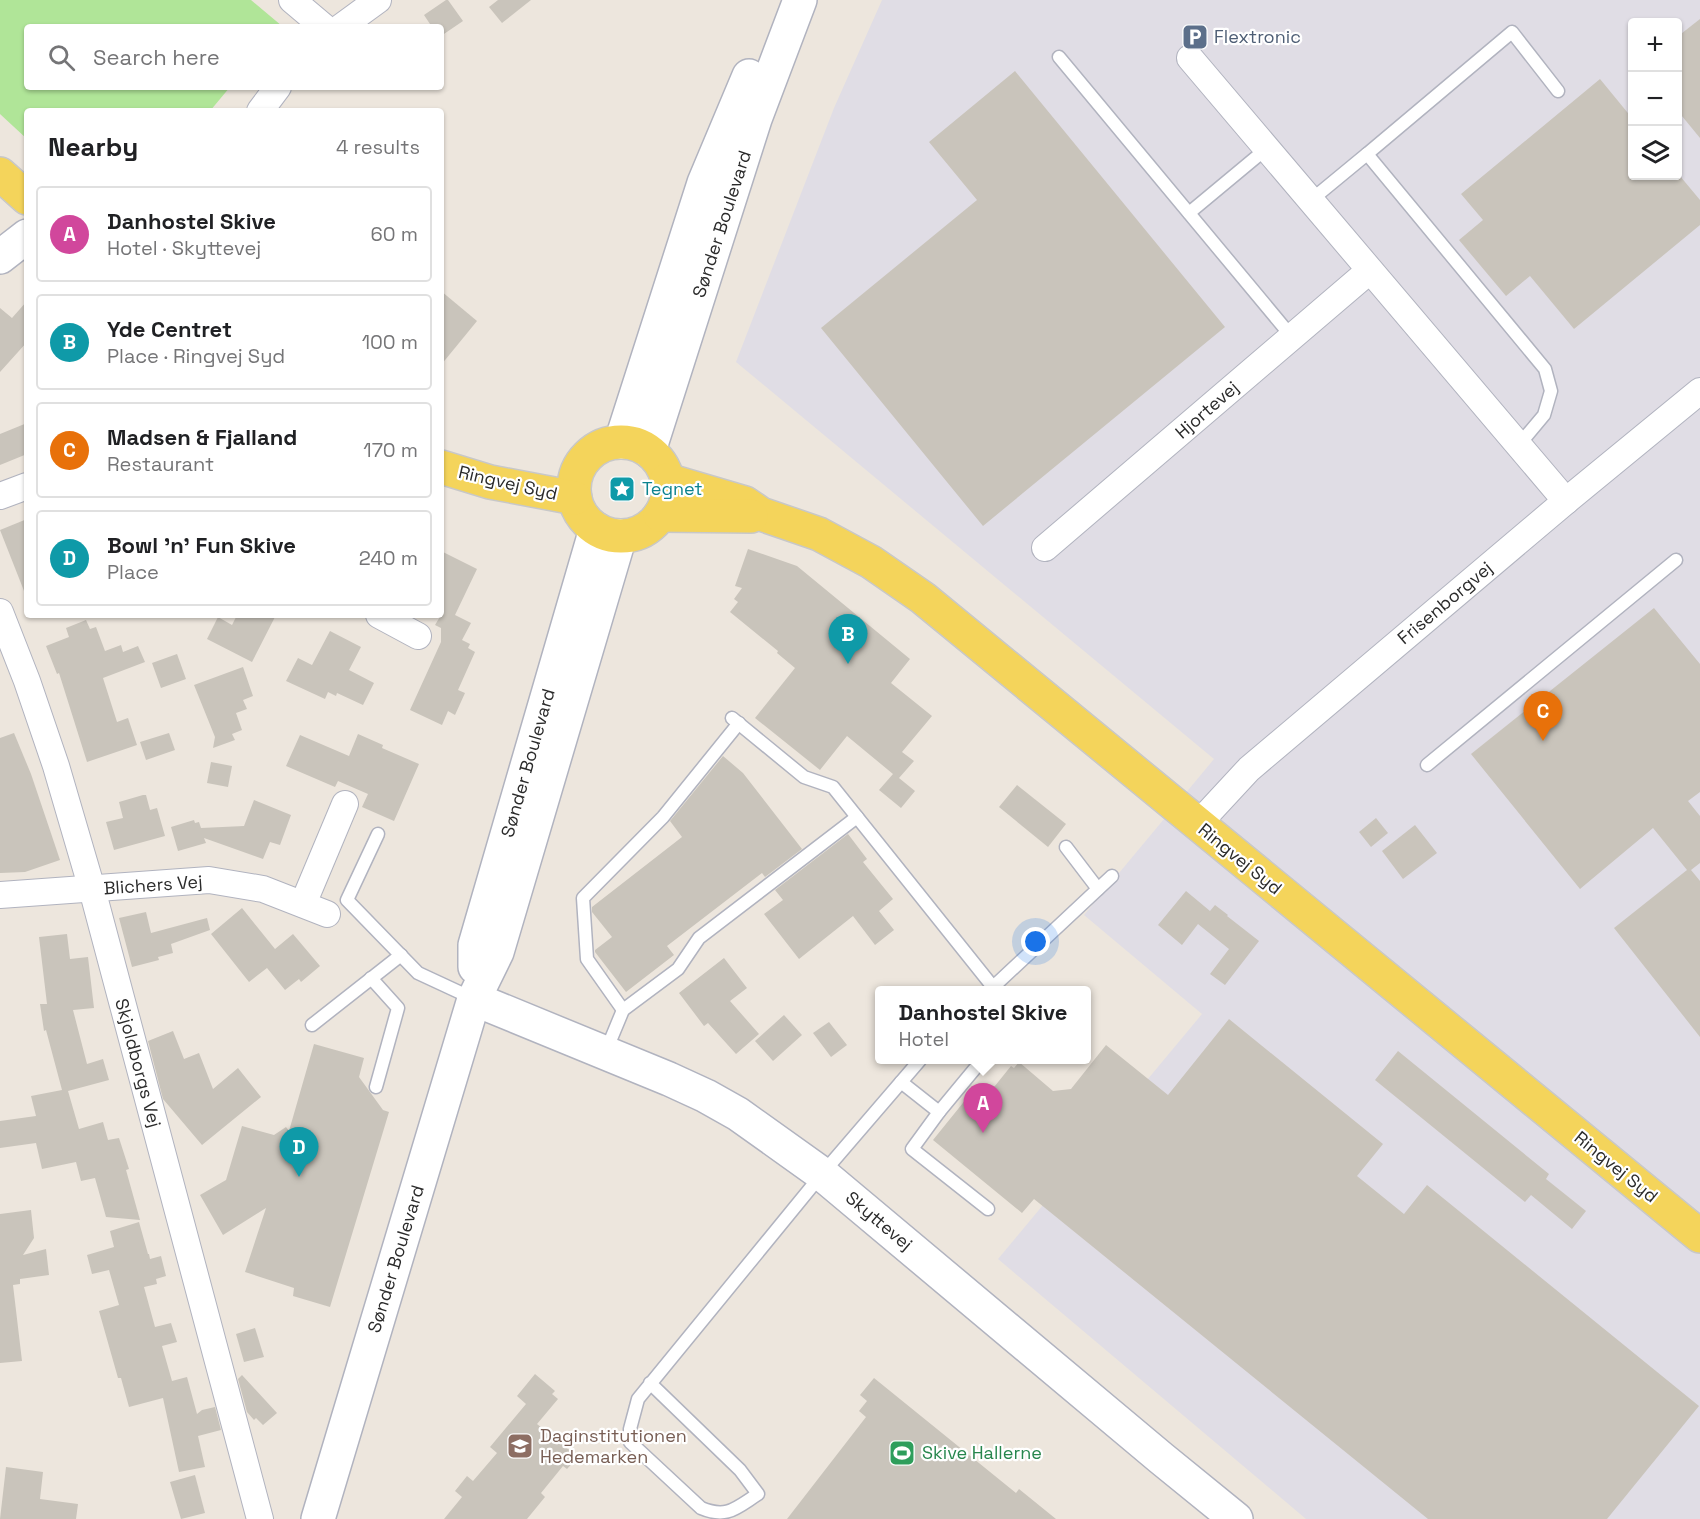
<!DOCTYPE html>
<html lang="en">
<head>
<meta charset="utf-8">
<style>
	:root { --surface:#fff; --page:#f6f6f6; --text:#202124; --muted:#757577; --line:#e0e0e0; --accent:#3959fd }
	body { margin:0; font-family:"Space Grotesk",sans-serif; background:var(--page); color:var(--text) }
	.controls { position:absolute; right:18px; top:18px; display:grid; overflow:hidden; border-radius:6px; box-shadow:0 2px 4px #0004 }
	.controls button { width:54px; height:54px; display:grid; place-items:center; padding:0; border:0; border-bottom:2px solid var(--line); background:var(--surface); color:var(--text); font:30px sans-serif }
	.you { position:absolute; left:1036px; top:942px; width:21px; height:21px; margin:-15px; border:4px solid #fff; border-radius:50%; background:#1a73e8; box-shadow:0 0 0 9px #1a73e833 }
	.badge { display:grid; place-items:center; width:39px; height:39px; border-radius:50%; background:var(--accent); color:#fff; font-size:20px; font-weight:700 }
	.pin { position:absolute; translate:-50% -50px; filter:drop-shadow(0 2px 3px #0008) }
	.pin::after { content:''; position:absolute; top:32px; width:21px; height:18px; background:inherit; clip-path:polygon(0 0,100% 0,50% 100%) }
	.popup { position:absolute; left:875px; top:986px; width:216px; height:78px; box-sizing:border-box; display:grid; place-content:center; border-radius:6px; background:var(--surface); filter:drop-shadow(0 2px 4px #0005); font-size:20px; white-space:nowrap; color:var(--muted) }
	.popup b { font-size:22px; color:var(--text) }
	.popup::after { content:''; position:absolute; left:50%; top:100%; margin-left:-12px; border:12px solid transparent; border-top-color:var(--surface) }
	.list { margin:0; padding:0; list-style:none }
	h2 { display:flex; justify-content:space-between; align-items:center; height:78px; margin:0; padding:0 24px; font-size:26px }
	h2 small { font-size:20px; font-weight:400; color:var(--muted) }
	.list li { display:grid; grid-template-columns:39px 1fr auto; gap:18px; align-items:center; box-sizing:border-box; height:96px; margin:0 12px 12px; padding:0 12px; border:2px solid var(--line); border-radius:6px }
	.list b { display:block; font-size:22px; white-space:nowrap }
	.list p { margin:0; font-size:20px; white-space:nowrap; color:var(--muted) }
	.list em { font-size:20px; font-style:normal; color:var(--muted) }
	.icon { flex:none; width:33px; height:33px; fill:none; stroke:currentColor; stroke-width:2; stroke-linecap:round; stroke-linejoin:round }
	.map { position:relative; flex:none; width:1700px; height:1519px; overflow:hidden }
	.search { position:absolute; background:var(--surface); box-shadow:0 2px 4px #0004; left:24px; top:24px; width:420px; height:66px; display:flex; align-items:center; gap:15px; box-sizing:border-box; padding:0 21px; border-radius:6px; color:var(--muted); font-size:22px }
	.panel { position:absolute; background:var(--surface); box-shadow:0 2px 4px #0004; left:24px; top:108px; width:420px; height:510px; border-radius:6px }
	.map>svg:first-child { display:block }
	.industrial { fill:#e0dde5; fill-rule:evenodd }
	.green { fill:#b0e598 }
	.building { fill:#c9c4bb }
	.lines { fill:none; stroke-linecap:round; stroke-linejoin:round }
	.lane-casing { stroke:#b1b3bf; stroke-width:15 }
	.street-casing { stroke:#b1b3bf; stroke-width:28 }
	.secondary-casing { stroke:#b1b3bf; stroke-width:36 }
	.primary-casing { stroke:#c8c8c8; stroke-width:36 }
	.lane { stroke:#fff; stroke-width:12 }
	.street { stroke:#fff; stroke-width:26 }
	.secondary { stroke:#fff; stroke-width:33 }
	.primary { stroke:#f4d45b; stroke-width:33 }
	.labels { text-anchor:middle; stroke-width:4.5; stroke-linejoin:round; paint-order:stroke }
	.service-label { font-size:18px; fill:#4e5e75; stroke:#fff; text-anchor:start }
	.street-label { font-size:18px; fill:#2b2b2b; stroke:#fff }
	.culture-label { font-size:18px; fill:#0d838f; stroke:#fff; text-anchor:start }
	.education-label { font-size:18px; fill:#785e54; stroke:#fff; text-anchor:start }
	.leisure-label { font-size:18px; fill:#27864d; stroke:#fff; text-anchor:start }
</style>
</head>
<body>
<div class="map">
<svg width="1700" height="1519" viewBox="0 0 1700 1519">
	<rect width="100%" height="100%" fill="#ede6dd"/>
	<path class="industrial" d="M882 0H1700V1519H1306L998 1259 1202 1014 1084 915 1214 759 736 362 834 108ZM1632 22H1678V176H1632Z"/>
	<path class="green" d="M0 0H251L282 26 27 27V87H230L210 111H27V139L0 114Z"/>
	<g class="building">
		<path d="M446 0H448L463 21 441 36V27H432L424 15Z"/>
		<path d="M498 0H531L502 23 489 7Z"/>
		<path d="M1700 19V138L1677 110V37Z"/>
		<path d="M1015 71 1225 327 983 526 821 328 977 200 929 142Z"/>
		<path d="M1600 79 1632 118V176H1680L1700 200V225L1574 329 1530 276 1506 296 1459 240 1483 220 1461 194Z"/>
		<path d="M441 291 477 321 441 365Z"/>
		<path d="M27 301V342L0 372V308L12 318Z"/>
		<path d="M27 423V454L0 465V434Z"/>
		<path d="M27 519V596H26L0 530Z"/>
		<path d="M748 549 797 566 910 659 891 683 932 716 902 752 914 761 899 778 915 791 901 808 879 790 893 774 847 736 820 770 755 718 795 668 777 653 778 651 730 612 738 602 734 599 742 588 735 586Z"/>
		<path d="M441 551 477 569 455 615 471 623 462 640 470 644 468 648 475 652 458 690 465 693 455 715 448 711 442 725 410 710 441 642V628L435 625 441 615Z"/>
		<path d="M1654 608 1700 664V792L1688 801 1700 816V863L1691 870 1700 881V1037L1614 928 1687 870 1653 828 1580 889 1471 754Z"/>
		<path d="M237 615H276L252 662 207 639 218 617 232 625Z"/>
		<path d="M86 620 90 629 96 627 105 651 121 645 123 652 138 646 145 662 103 678 117 722 128 718 137 745 87 762 59 673 57 674 46 646 69 637 66 628Z"/>
		<path d="M330 631 361 647 349 670 374 683 363 705 337 693 336 696 328 692 325 699 286 681 298 658 312 665Z"/>
		<path d="M177 654 186 679 161 688 152 663Z"/>
		<path d="M243 667 253 696 243 700 247 709 236 713 242 730 232 734 235 740 213 748 215 737 194 685Z"/>
		<path d="M14 733 31 774 60 860 25 872 0 873V738Z"/>
		<path d="M169 733 175 750 146 760 140 742Z"/>
		<path d="M358 734 383 745 382 748 419 764 394 821 362 807 368 794 338 781 335 787 286 766 300 735 349 756Z"/>
		<path d="M723 756 743 773 802 849 765 877 762 873 667 946 674 955 626 992 595 952V950L612 937 592 912V907L682 837 670 821Z"/>
		<path d="M211 762 232 766 228 787 207 783Z"/>
		<path d="M1017 785 1066 824 1048 847 999 807Z"/>
		<path d="M143 795H146L150 810 157 808 165 836 114 850 106 822 123 818 119 802Z"/>
		<path d="M254 800 291 815 280 845 270 842 263 859 204 838 206 843 178 851 171 827 194 820 195 823 199 822 201 828 244 826Z"/>
		<path d="M1376 818 1388 833 1371 847 1359 832Z"/>
		<path d="M1415 825 1437 853 1403 879 1382 851Z"/>
		<path d="M848 834 867 859 863 862 893 899 879 911 894 930 875 945 853 916 799 959 764 914 783 900 775 890Z"/>
		<path d="M1186 891 1210 911 1215 905 1228 915 1227 916 1259 941 1225 985 1210 974 1229 949 1198 924 1182 945 1158 925Z"/>
		<path d="M242 908 275 949 293 934 320 966 301 982 299 979 285 990 267 968 249 982 211 934Z"/>
		<path d="M146 912 151 933 207 918 210 930 171 944 173 953 158 957 159 960 132 967 119 918Z"/>
		<path d="M67 934 70 959 88 957 94 1008 73 1010 87 1064 103 1059 109 1080 68 1091 79 1129 103 1122 108 1140 119 1138 129 1169 126 1170 140 1220 106 1217 95 1178 81 1181 76 1162 42 1169 36 1143 0 1148V1121L36 1116 31 1096 62 1090 46 1030 44 1031 40 1004H47L39 937Z"/>
		<path d="M724 958 747 988 730 1001 759 1034 736 1054 708 1023 704 1026 679 993Z"/>
		<path d="M784 1015 802 1035 773 1061 755 1041Z"/>
		<path d="M1229 1019 1383 1144 1357 1176 1404 1214 1427 1185 1699 1406 1607 1519H1428L1034 1199 1022 1213 933 1140 971 1093 982 1102 1011 1066 1014 1068 1019 1062 1053 1091 1071 1089 1106 1045 1168 1095Z"/>
		<path d="M829 1022 847 1045 831 1057 813 1033Z"/>
		<path d="M173 1031 184 1059 199 1053 213 1089 238 1068 261 1097 202 1145 163 1099 148 1041Z"/>
		<path d="M314 1044 364 1058 359 1077 383 1110 389 1112 330 1307 293 1296 294 1288 245 1272 266 1208 223 1235 200 1195 226 1180 242 1126 274 1135 286 1127 289 1131Z"/>
		<path d="M1398 1051 1549 1174 1546 1179 1586 1211 1572 1229 1531 1195 1525 1202 1375 1080Z"/>
		<path d="M31 1210 34 1238 23 1255 46 1249 49 1275 20 1279V1284L13 1285 22 1361 0 1363V1214Z"/>
		<path d="M139 1222 148 1254H149L150 1259 161 1256 166 1276 156 1279 157 1284 144 1287 155 1327 171 1323 177 1342 162 1346 172 1381 187 1377 197 1414 202 1410 215 1407 221 1430 198 1436 205 1467 179 1472 163 1398 129 1407 121 1378H118L99 1311 119 1305 109 1270 92 1274 87 1255 114 1247 110 1231Z"/>
		<path d="M255 1328 264 1357 244 1362 236 1334Z"/>
		<path d="M535 1374 555 1391 552 1394 558 1399 537 1424 578 1457 567 1469 563 1466 541 1493 545 1497 527 1519H444L462 1497 455 1491 467 1476 473 1481 497 1453 490 1447 526 1404 517 1396Z"/>
		<path d="M242 1375 277 1413 263 1425 256 1418 254 1420 247 1412 238 1379Z"/>
		<path d="M874 1378 1016 1493 1019 1489 1056 1519H787L866 1417 859 1411 867 1401 860 1395Z"/>
		<path d="M6 1467 43 1472 40 1499 78 1504 76 1519H0Z"/>
		<path d="M195 1475 205 1513 181 1519 170 1482Z"/>
	</g>
	<g class="lines">
		<g class="lane-casing">
			<g id="lane">
				<path d="M1059 57 1292 337"/>
				<path d="M1367 154 1512 32 1558 91"/>
				<path d="M1310 201 1367 154 1545 369 1551 391 1544 415 1518 446"/>
				<path d="M1189 213 1266 149"/>
				<path d="M732 718 804 777 833 787 993 987"/>
				<path d="M1427 765 1676 560"/>
				<path d="M378 834 347 900 418 973 474 999"/>
				<path d="M1066 847 1098 889"/>
				<path d="M371 978 398 1008 376 1087"/>
				<path d="M990 990 1112 876"/>
				<path d="M623 1010 587 959 583 898 663 817 739 723"/>
				<path d="M312 1025 401 955"/>
				<path d="M606 1051 623 1010 678 969 699 938 857 817"/>
				<path d="M901 1082 939 1112 912 1149 988 1209"/>
				<path d="M939 1112 982 1060"/>
				<path d="M650 1383 740 1470 758 1494C736 1508 727 1519 701 1508L630 1442V1429L638 1399 822 1174 920 1060"/>
			</g>
		</g>
		<g class="street-casing">
			<g id="street">
				<path d="M292 0 324 27"/>
				<path d="M341 27 378 0"/>
				<path d="M1190 58 1566 501"/>
				<path d="M260 111 278 87"/>
				<path d="M0 496 27 486"/>
				<path d="M1045 548 1369 271"/>
				<path d="M0 612 27 681 56 766 92 889 260 1519"/>
				<path d="M379 615 418 636"/>
				<path d="M1198 824 1249 769 1566 501 1700 391"/>
				<path d="M0 895 209 880 263 889 327 914"/>
				<path d="M303 904 345 804"/>
			</g>
		</g>
		<g class="secondary-casing">
			<g id="secondary">
				<path d="M0 257 27 236"/>
				<path d="M621 442 704 183 749 76"/>
				<path d="M649 451 755 119 800 0"/>
				<path d="M475 967V945L596 529"/>
				<path d="M474 999 669 1079 706 1096 738 1114 822 1174 1161 1458 1236 1519"/>
				<path d="M318 1519 474 999 497 952 620 536"/>
			</g>
		</g>
		<g class="primary-casing">
			<g id="primary">
				<path d="M0 174 27 198"/>
				<circle cx="621" cy="489" r="47"/>
				<path d="M441 467 490 482 575 498"/>
				<path d="M667 480 745 503 761 514 819 534 871 562 923 598 1700 1236"/>
				<path d="M660 515 751 516"/>
			</g>
		</g>
		<use href="#lane" class="lane"/>
		<use href="#street" class="street"/>
		<use href="#secondary" class="secondary"/>
		<use href="#primary" class="primary"/>
	</g>
	<defs>
		<g id="parking-square" transform="scale(1.35)"><rect x="-9" y="-9" width="18" height="18" rx="4" fill="#5c6f8a" stroke="#fff"/><path d="M-3.5-5.5H1a3.5 3.5 0 0 1 0 7H-1V5.5H-3.5ZM-1-3.4V-.6H.8a1.4 1.4 0 0 0 0-2.8Z" fill="#fff"/></g>
		<g id="sight-square" transform="scale(1.35)"><rect x="-9" y="-9" width="18" height="18" rx="4" fill="#0f9aa8" stroke="#fff"/><path d="M0-6L1.8-2.2L6-1.7L2.9 1.2L3.7 5.4L0 3.3L-3.7 5.4L-2.9 1.2L-6-1.7L-1.8-2.2Z" fill="#fff"/></g>
		<g id="school-square" transform="scale(1.35)"><rect x="-9" y="-9" width="18" height="18" rx="4" fill="#8d6e63" stroke="#fff"/><path d="M0-5L7-2L0 1L-7-2ZM-4 1L0 2.5L4 1V4Q0 6-4 4Z" fill="#fff"/></g>
		<g id="stadium-square" transform="scale(1.35)"><rect x="-9" y="-9" width="18" height="18" rx="4" fill="#2e9e5b" stroke="#fff"/><path d="M0-5a6.5 5 0 1 0 0 10a6.5 5 0 1 0 0-10ZM-3.5-1.8h7v3.6h-7Z" fill="#fff"/></g>
	</defs>
	<g fill-rule="evenodd">
		<use href="#parking-square" x="1195" y="37"/>
		<use href="#sight-square" x="622" y="489"/>
		<use href="#school-square" x="520" y="1446"/>
		<use href="#stadium-square" x="902" y="1453"/>
	</g>
	<g class="labels">
		<g class="service-label">
			<text x="1214" y="43">Flextronic</text>
		</g>
		<g class="street-label">
			<text transform="translate(722 224) rotate(-72)" y="6">Sønder Boulevard</text>
			<text transform="translate(1207 410) rotate(-41)" y="6">Hjortevej</text>
			<text transform="translate(508 483) rotate(13)" y="6">Ringvej Syd</text>
			<text transform="translate(1445 603) rotate(-40)" y="6">Frisenborgvej</text>
			<text transform="translate(528 763) rotate(-74)" y="6">Sønder Boulevard</text>
			<text transform="translate(1240 859) rotate(39)" y="6">Ringvej Syd</text>
			<text transform="translate(153 885) rotate(-4)" y="6">Blichers Vej</text>
			<text transform="translate(138 1063) rotate(75)" y="6">Skjoldborgs Vej</text>
			<text transform="translate(1616 1167) rotate(39)" y="6">Ringvej Syd</text>
			<text transform="translate(879 1221) rotate(40)" y="6">Skyttevej</text>
			<text transform="translate(396 1259) rotate(-73)" y="6">Sønder Boulevard</text>
		</g>
		<g class="culture-label">
			<text x="642" y="495">Tegnet</text>
		</g>
		<g class="education-label">
			<text x="540" y="1442">Daginstitutionen<tspan x="540" dy="21">Hedemarken</tspan></text>
		</g>
		<g class="leisure-label">
			<text x="922" y="1459">Skive Hallerne</text>
		</g>
	</g>
</svg>
<div class="controls">
<button>+</button>
<button>−</button>
<button><svg class="icon" aria-label="layers" viewBox="0 0 24 24"><path d="M12 4l9 5-9 5-9-5zM3 14l9 5 9-5"/></svg></button>
</div>
<div class="you"></div>
<div class="pin badge" style="left:983px;top:1133px;background:#d1479c">A</div>
<div class="popup"><b>Danhostel Skive</b>Hotel</div>
<div class="pin badge" style="left:848px;top:664px;background:#0f9aa8">B</div>
<div class="pin badge" style="left:1543px;top:741px;background:#e8710a">C</div>
<div class="pin badge" style="left:299px;top:1177px;background:#0f9aa8">D</div>
<div class="search"><svg class="icon" aria-label="search" viewBox="0 0 24 24"><circle cx="10" cy="10" r="6"/><path d="M15 15l6 6"/></svg>Search here</div>
<section class="panel">
<h2>Nearby<small>4 results</small></h2>
<ul class="list">
<li><span class="badge" style="background:#d1479c">A</span><div><b>Danhostel Skive</b><p>Hotel · Skyttevej</p></div><em>60 m</em></li>
<li><span class="badge" style="background:#0f9aa8">B</span><div><b>Yde Centret</b><p>Place · Ringvej Syd</p></div><em>100 m</em></li>
<li><span class="badge" style="background:#e8710a">C</span><div><b>Madsen &amp; Fjalland</b><p>Restaurant</p></div><em>170 m</em></li>
<li><span class="badge" style="background:#0f9aa8">D</span><div><b>Bowl 'n' Fun Skive</b><p>Place</p></div><em>240 m</em></li>
</ul>
</section>
</div>
</body>
</html>
